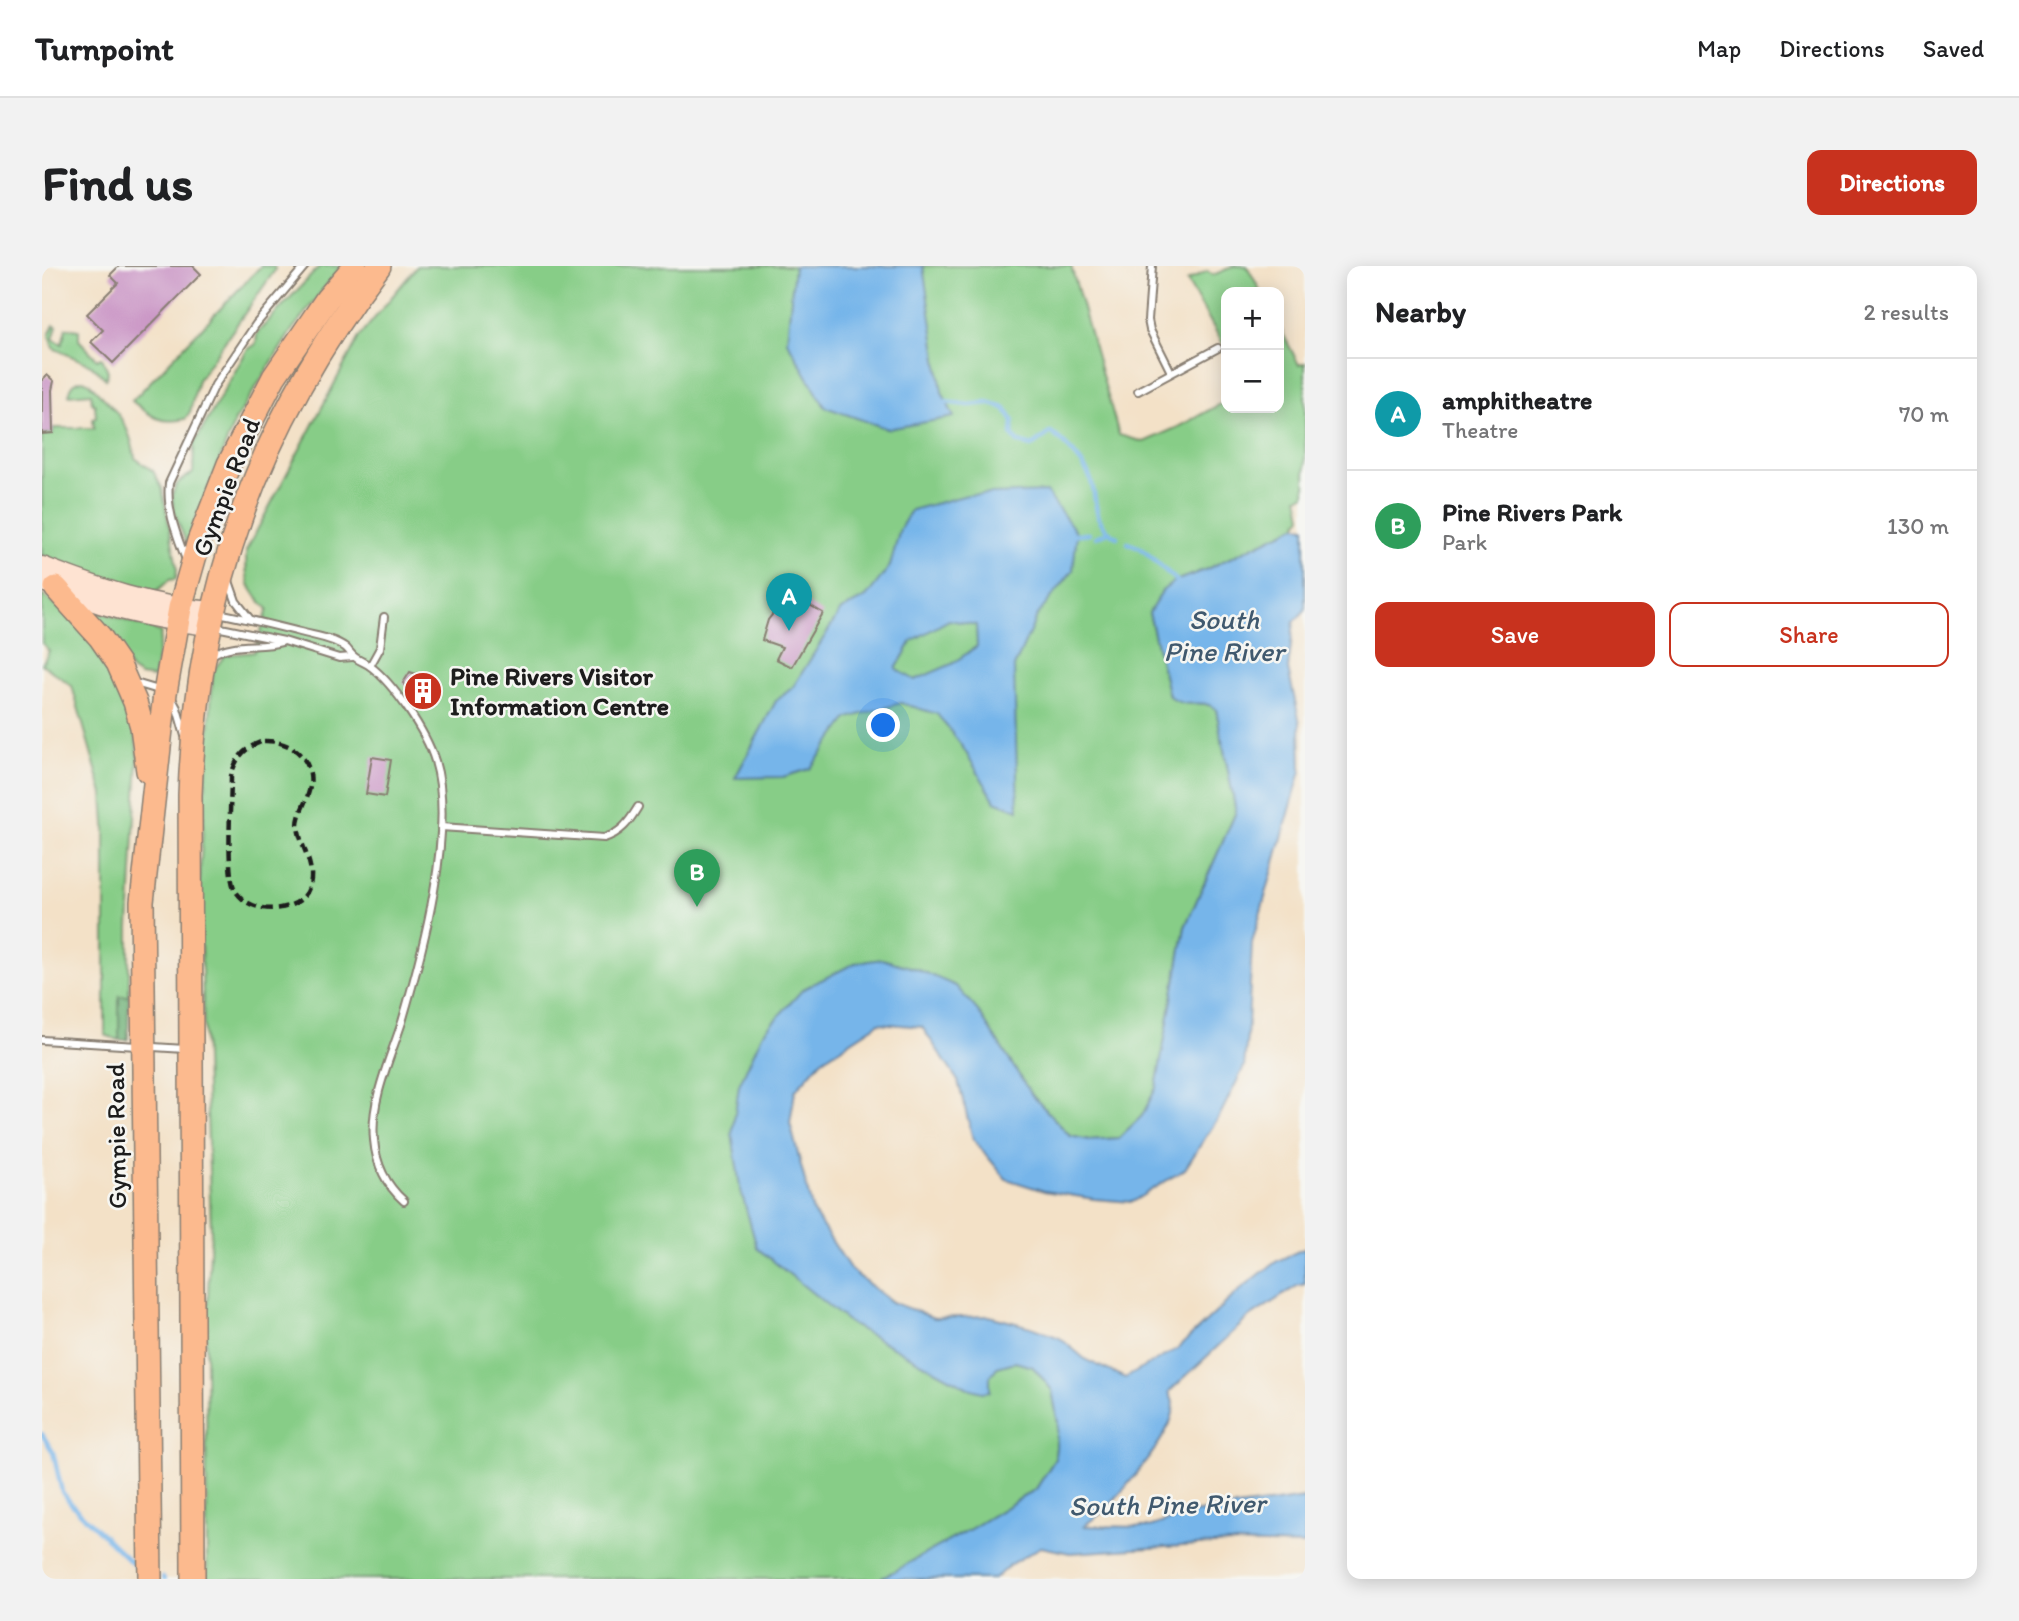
<!DOCTYPE html>
<html lang="en">
<head>
<meta charset="utf-8">
<style>
	:root { --surface:#fff; --page:#f2f2f2; --text:#202124; --muted:#757577; --line:#e0e0e0; --accent:#c8321e }
	body { margin:0; font-family:Itim,sans-serif; background:var(--page); color:var(--text) }
	.controls { position:absolute; right:21px; top:21px; display:grid; overflow:hidden; border-radius:14px; box-shadow:0 4px 18px #0003 }
	.controls button { width:63px; height:63px; display:grid; place-items:center; padding:0; border:0; border-bottom:2px solid var(--line); background:var(--surface); color:var(--text); font:35px sans-serif }
	.you { position:absolute; left:842px; top:460px; width:24px; height:24px; margin:-18px; border:5px solid #fff; border-radius:50%; background:#1a73e8; box-shadow:0 0 0 10px #1a73e833 }
	.badge { display:grid; place-items:center; width:46px; height:46px; border-radius:50%; background:var(--accent); color:#fff; font-size:23px; font-weight:700 }
	.pin { position:absolute; translate:-50% -58px; filter:drop-shadow(0 2px 4px #0008) }
	.pin::after { content:''; position:absolute; top:37px; width:24px; height:21px; background:inherit; clip-path:polygon(0 0,100% 0,50% 100%) }
	.list { margin:0; padding:0; list-style:none }
	h2 { display:flex; justify-content:space-between; align-items:center; height:91px; margin:0; padding:0 28px; font-size:30px }
	h2 small { font-size:23px; font-weight:400; color:var(--muted) }
	.list li { display:grid; grid-template-columns:46px 1fr auto; gap:21px; align-items:center; box-sizing:border-box; height:112px; padding:0 28px; border-top:2px solid var(--line) }
	.list b { display:block; font-size:26px; white-space:nowrap }
	.list p { margin:0; font-size:23px; white-space:nowrap; color:var(--muted) }
	.list em { font-size:23px; font-style:normal; color:var(--muted) }
	.actions { display:flex; gap:14px; padding:21px 28px }
	.actions a { flex:1; padding:16px 0; border:2px solid var(--accent); border-radius:14px; text-align:center; font-size:24px; color:var(--accent) }
	.actions .main { background:var(--accent); color:#fff }
	.map { position:relative; flex:none; width:1263px; height:1313px; overflow:hidden; border-radius:14px }
	header { display:flex; align-items:center; gap:42px; box-sizing:border-box; height:98px; padding:0 35px; background:var(--surface); border-bottom:2px solid var(--line) }
	header strong { font-size:33px }
	nav { display:flex; gap:38px; margin-inline-start:auto; font-size:24px }
	.intro { display:flex; align-items:center; justify-content:space-between; box-sizing:border-box; height:168px; padding:0 42px }
	h1 { margin:0; font-size:49px }
	.button { padding:18px 32px; border-radius:14px; background:var(--accent); color:#fff; font-size:24px; font-weight:700 }
	main { display:flex; gap:42px; padding:0 42px }
	aside { flex:1; background:var(--surface); border-radius:14px; box-shadow:0 4px 18px #0003 }
	.map>svg:first-child { display:block }
	.green { fill:#87cd87; stroke:#527452; stroke-width:2 }
	.forest { fill:#6db074; stroke:#446648; stroke-width:2 }
	.water { fill:#76b5ea; stroke:#496883; stroke-width:2; fill-rule:evenodd }
	.lines { fill:none; stroke-linecap:round; stroke-linejoin:round }
	.stream { stroke:#76b5ea; stroke-width:4.5 }
	.building { fill:#cb97c6 }
	.lane-casing { stroke:#887e72; stroke-width:10 }
	.secondary-casing { stroke:#887e72; stroke-width:21 }
	.highway-casing { stroke:#887e72; stroke-width:26 }
	.lane { stroke:#fff; stroke-width:6 }
	.secondary { stroke:#fee3d2; stroke-width:18 }
	.highway { stroke:#fcba8e; stroke-width:23 }
	.rail { stroke:#1c1c1c; stroke-width:4.5; stroke-dasharray:10 5; stroke-linecap:butt }
	.labels { text-anchor:middle; stroke-width:5; stroke-linejoin:round; paint-order:stroke }
	.street-label { font-size:26px; fill:#1c1c1c; stroke:#f6f6f2 }
	.poi-label { font-size:26px; font-weight:bold; fill:#1c1c1c; stroke:#f6f6f2; text-anchor:start }
	.water-label { font-size:28px; font-style:italic; fill:#40596e; stroke:#f6f6f2 }
</style>
</head>
<body>
<header>
<strong>Turnpoint</strong>
<nav><a>Map</a><a>Directions</a><a>Saved</a></nav>
</header>
<div class="intro"><h1>Find us</h1><a class="button">Directions</a></div>
<main>
<div class="map">
<svg width="1263" height="1313" viewBox="0 0 1263 1313">
	<rect width="100%" height="100%" fill="#f6f6f2"/>
	<filter id="ink" filterUnits="userSpaceOnUse"><feTurbulence type="fractalNoise" baseFrequency=".0143" numOctaves="2"/><feDisplacementMap in="SourceGraphic" scale="14" xChannelSelector="R" yChannelSelector="G"/><feConvolveMatrix kernelMatrix="1 2 1 2 8 2 1 2 1" color-interpolation-filters="sRGB"/></filter>
	<filter id="wash" filterUnits="userSpaceOnUse"><feTurbulence type="fractalNoise" baseFrequency=".00686" numOctaves="4" result="noise"/><feDisplacementMap in="SourceGraphic" scale="28" xChannelSelector="R" yChannelSelector="G"/><feGaussianBlur stdDeviation="1.57" result="paint"/><feColorMatrix in="noise" values="0 0 0 0 0 0 0 0 0 0 0 0 0 0 0 0 0 1.4 0 .05"/><feComposite in="paint" operator="in"/></filter>
	<g filter="url(#wash)">
		<rect width="100%" height="100%" fill="#f3e1c7"/>
		<g class="green">
			<path d="M219 0H232L233 4 156 114 148 146 143 153C118 159 109 150 90 135Z"/>
			<path d="M278 0H299L250 64 193 155 150 262 145 279C139 262 122 232 136 217 140 213 146 210 151 207L152 178 205 84 214 78 215 67Z"/>
			<path d="M375 0H1029L1077 169 1102 176 1136 161 1184 135V142H1237V60L1257 99 1263 97V229L1256 231 1260 250 1254 260 1165 303 1133 315 1107 347 1127 430C1146 445 1157 430 1174 443L1194 546 1143 661 1114 822 1100 850 1077 872 1047 874 1028 870 989 828 936 745 813 697 698 921 948 1110 955 1101 973 1096 992 1101 1010 1124 1016 1157 1013 1193 994 1223 930 1262 838 1313H165L164 1072 169 963 157 622 171 405 183 389 212 386 226 343C204 322 204 315 204 285L317 71Z"/>
			<path d="M1192 0H1205L1219 26H1184V90L1180 76 1145 15 1165 5 1171 9Z"/>
			<path d="M12 59 15 60 11 73 20 78 24 62 37 64V74L55 93 60 92 66 105 64 113 49 99 11 82 7 69Z"/>
			<path d="M41 114 46 116C72 143 87 153 93 192L111 205 120 222 135 301 134 313 127 314 113 327 100 326 0 289V168L11 167V162H52L51 152 54 151 53 139 50 137 49 127 27 129C29 120 31 116 41 114Z"/>
			<path d="M0 329 28 349 72 405 93 462 96 494 87 661V730H77V774L63 769V558L61 528 30 420 0 398 7 385 0 377Z"/>
			<path d="M49 343 119 366 112 412 98 410 89 404Z"/>
		</g>
		<path class="forest" d="M77 730H87L86 774H77Z"/>
		<g class="water">
			<path d="M752 0H881L900 126 912 151 846 163 783 141 745 75Z"/>
			<path d="M1004 226 1035 267 1031 304 995 350 972 401 976 544 953 535 920 480 895 448 859 437 806 452 768 503 741 511 693 512 734 435 751 421 799 344 824 331 848 300 858 263 869 244 925 229ZM907 354 934 359 935 380 910 398 873 414 854 403 870 375Z"/>
			<path d="M1254 260 1263 261V344L1252 356 1246 403 1258 457 1259 505 1210 677 1206 759 1202 801 1178 849 1143 903 1090 936 1052 933 1002 925 964 913 931 873 916 815 880 761 837 757 779 795 753 825 748 857 771 946 809 1004 850 1036 892 1052 947 1050 989 1061 1018 1072 1044 1094 1083 1112 1135 1083 1201 1021 1235 995 1263 982V1018L1255 1020 1205 1053 1127 1126C1130 1133 1133 1139 1131 1147 1126 1173 1083 1223 1064 1243 1058 1249 1049 1254 1042 1260L1107 1261 1150 1247 1263 1232V1279L1188 1277 1028 1287 999 1281 969 1298 952 1313H838L930 1262 994 1223 1013 1193 1016 1157 1010 1124 991 1101 973 1096 955 1101 948 1111V1125L940 1126 926 1122 810 1059 715 982 698 921 690 868 697 819 721 767 761 723 813 697 840 693 875 703 914 720 936 745 989 828 1028 870 1047 874 1077 872 1100 850 1114 822 1143 661 1194 546 1174 443C1157 430 1146 446 1127 430L1107 347 1120 325 1133 315 1165 303Z"/>
		</g>
		<g class="lines">
			<g class="stream">
				<path d="M902 136 927 139 945 137 963 142 971 155 970 169 976 176 990 180 1009 166C1024 178 1036 190 1046 207 1058 230 1046 255 1075 271"/>
				<path d="M1029 268H1047"/>
				<path d="M1054 271 1066 266"/>
				<path d="M1086 277 1099 282 1136 316"/>
				<path d="M0 1168 11 1186 20 1226 32 1241 95 1302"/>
				<path d="M121 1312 122 1313"/>
			</g>
		</g>
		<g id="blocks">
			<g class="building">
				<path d="M77 0H151L159 8 71 97 49 76 61 64 45 48 76 17 68 9Z"/>
				<path d="M5 109 12 115 10 124 11 167 0 168V114Z"/>
				<path d="M742 334 753 344 759 334 781 347 750 401 734 393 740 381 720 374 726 354Z"/>
				<path d="M368 406 396 415 385 436 361 417Z"/>
				<path d="M330 491 349 494 343 531 324 528Z"/>
			</g>
		</g>
	</g>
	<g filter="url(#ink)">
		<use href="#blocks" fill-opacity="0" stroke="#887e72" stroke-width="2"/>
		<g class="lines">
			<g class="lane-casing">
				<g id="lane">
					<path d="M1110 0 1106 54 1108 64 1129 106"/>
					<path d="M1096 125 1176 82"/>
					<path d="M144 294C135 269 124 244 127 217L173 119 214 58 263 0"/>
					<path d="M187 315 194 335 208 353"/>
					<path d="M175 347C203 352 230 359 258 366 272 370 291 372 303 381 307 384 309 389 314 392 318 395 324 397 328 400 352 418 384 466 393 495 414 563 380 688 360 756 348 793 328 835 332 874 334 898 344 919 362 935"/>
					<path d="M174 361 242 375 297 392 311 391"/>
					<path d="M170 389C192 375 217 383 240 376"/>
					<path d="M328 400 338 382 342 351"/>
					<path d="M90 416 120 425"/>
					<path d="M129 431 135 442 143 470"/>
					<path d="M399 561 562 572C579 567 587 556 596 541"/>
					<path d="M0 774 143 783"/>
				</g>
			</g>
			<g class="secondary-casing">
				<g id="secondary">
					<path d="M0 300C56 322 110 340 170 345"/>
					<path d="M0 315C53 341 108 353 166 360"/>
				</g>
			</g>
			<g class="highway-casing">
				<g id="highway">
					<path d="M14 322 58 371 76 397 93 436 100 461 106 505"/>
					<path d="M108 1313 100 636 123 427 138 342 157 275 187 198 232 111 285 33 313 0"/>
					<path d="M151 1313 148 529C155 328 215 160 337 0"/>
				</g>
			</g>
			<use href="#lane" class="lane"/>
			<use href="#secondary" class="secondary"/>
			<use href="#highway" class="highway"/>
			<path class="rail" d="M222 475C250 474 275 495 267 525 264 537 256 547 256 560 258 582 275 599 267 622 263 634 250 640 238 642 221 645 200 639 192 622 184 604 189 534 189 510 194 491 203 481 222 475Z"/>
		</g>
	</g>
	<defs>
		<g id="building-disc" transform="scale(2.0125)"><circle r="9.5" fill="#c8321e" stroke="#f6f6f2"/><path d="M-4-6H4V6H1V3H-1V6H-4ZM-2.5-4.3h1.7v1.8h-1.7ZM.8-4.3h1.7v1.8H.8ZM-2.5-1h1.7V.8h-1.7ZM.8-1h1.7V.8H.8Z" fill="#fff"/></g>
	</defs>
	<g fill-rule="evenodd">
		<use href="#building-disc" x="381" y="425"/>
	</g>
	<g class="labels">
		<g class="street-label">
			<text transform="translate(184 221) rotate(-69)" y="9">Gympie Road</text>
			<text transform="translate(74 870) rotate(-91)" y="9">Gympie Road</text>
		</g>
		<g class="poi-label">
			<text x="408" y="419">Pine Rivers Visitor<tspan x="408" dy="30">Information Centre</tspan></text>
		</g>
		<g class="water-label">
			<text x="1182" y="363">South<tspan x="1182" dy="32">Pine River</tspan></text>
			<text transform="translate(1125 1238) rotate(-1)" y="10">South Pine River</text>
		</g>
	</g>
</svg>
<div class="controls">
<button>+</button>
<button>−</button>
</div>
<div class="you"></div>
<div class="pin badge" style="left:747px;top:365px;background:#0f9aa8">A</div>
<div class="pin badge" style="left:655px;top:641px;background:#2e9e5b">B</div>
</div>
<aside>
<h2>Nearby<small>2 results</small></h2>
<ul class="list">
<li><span class="badge" style="background:#0f9aa8">A</span><div><b>amphitheatre</b><p>Theatre</p></div><em>70 m</em></li>
<li><span class="badge" style="background:#2e9e5b">B</span><div><b>Pine Rivers Park</b><p>Park</p></div><em>130 m</em></li>
</ul>
<div class="actions"><a class="main">Save</a><a>Share</a></div>
</aside>
</main>
</body>
</html>
